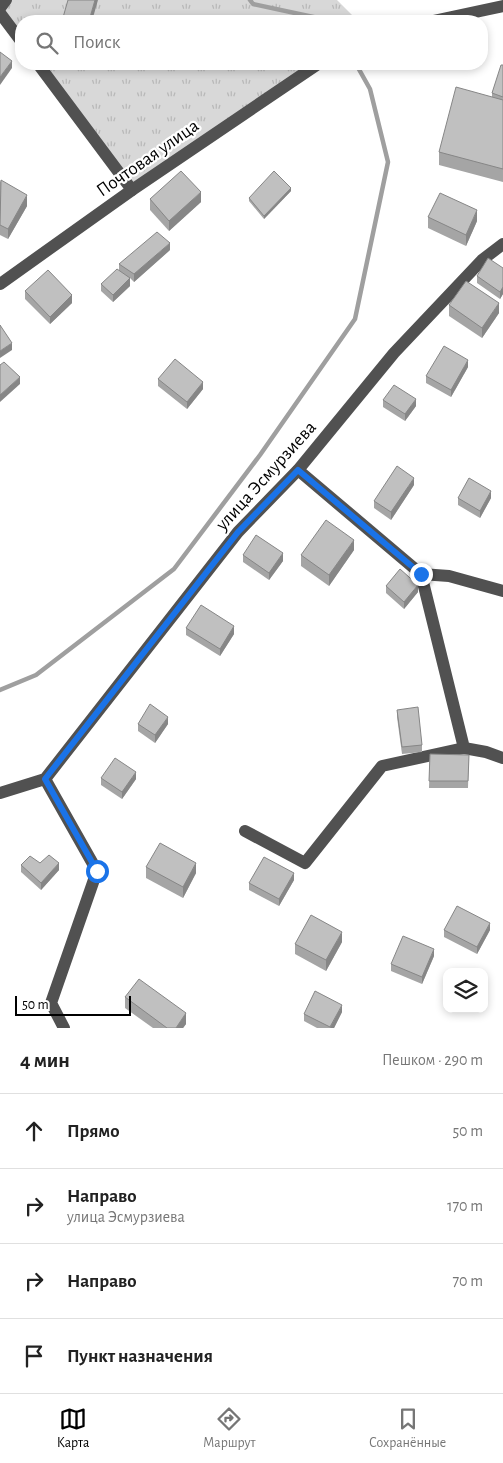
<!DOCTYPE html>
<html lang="ru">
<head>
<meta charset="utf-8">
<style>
	:root { --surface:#fff; --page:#f6f6f6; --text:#222; --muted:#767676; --line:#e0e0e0; --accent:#000 }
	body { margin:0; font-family:"Alegreya Sans",sans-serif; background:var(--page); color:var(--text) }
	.controls { position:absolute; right:15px; bottom:15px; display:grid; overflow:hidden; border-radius:10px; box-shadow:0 2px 8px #0003 }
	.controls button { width:45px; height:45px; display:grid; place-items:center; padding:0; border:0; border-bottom:1px solid var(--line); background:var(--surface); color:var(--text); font:25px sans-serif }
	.scale { position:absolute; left:15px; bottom:12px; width:116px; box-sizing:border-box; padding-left:5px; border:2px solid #000; border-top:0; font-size:14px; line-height:18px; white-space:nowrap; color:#000; -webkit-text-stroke:4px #fff; paint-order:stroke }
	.stop { position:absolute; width:15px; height:15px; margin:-11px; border:4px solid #1a73e8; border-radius:50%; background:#fff }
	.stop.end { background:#1a73e8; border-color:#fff; box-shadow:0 1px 5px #0008 }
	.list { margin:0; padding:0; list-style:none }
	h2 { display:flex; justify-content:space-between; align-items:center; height:65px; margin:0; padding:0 20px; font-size:21px }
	h2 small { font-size:16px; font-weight:400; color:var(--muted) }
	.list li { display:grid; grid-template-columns:32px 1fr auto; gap:15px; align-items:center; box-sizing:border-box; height:75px; padding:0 20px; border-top:1px solid var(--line) }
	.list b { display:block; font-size:19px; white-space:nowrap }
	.list p { margin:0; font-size:16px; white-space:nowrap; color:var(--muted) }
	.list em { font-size:16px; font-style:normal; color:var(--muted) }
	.icon { flex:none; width:28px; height:28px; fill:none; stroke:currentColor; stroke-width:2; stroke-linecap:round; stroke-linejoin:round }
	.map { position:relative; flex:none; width:503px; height:1028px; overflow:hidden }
	.search { position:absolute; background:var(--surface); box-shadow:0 2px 8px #0003; left:15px; right:15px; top:15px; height:55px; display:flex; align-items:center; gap:12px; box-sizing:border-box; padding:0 18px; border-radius:20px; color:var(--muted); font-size:19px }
	.sheet { height:365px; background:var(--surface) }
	nav { display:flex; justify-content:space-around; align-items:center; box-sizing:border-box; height:70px; border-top:1px solid var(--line); background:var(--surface); font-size:14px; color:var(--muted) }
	nav a { display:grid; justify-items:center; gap:2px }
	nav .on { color:var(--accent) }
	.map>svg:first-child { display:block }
	.grass { fill:url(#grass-tufts) }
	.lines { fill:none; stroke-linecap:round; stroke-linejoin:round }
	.stream { stroke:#9f9f9f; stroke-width:4.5 }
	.minor { stroke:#515151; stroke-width:12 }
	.wall { fill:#a5a5a5 }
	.shaded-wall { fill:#868686 }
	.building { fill:#c0c0c0; stroke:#868686 }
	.route { stroke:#1a73e8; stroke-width:6 }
	.labels { text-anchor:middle; stroke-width:4.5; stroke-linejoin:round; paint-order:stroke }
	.street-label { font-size:19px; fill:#000; stroke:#fff }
</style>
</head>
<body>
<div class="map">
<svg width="503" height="1028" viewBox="0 0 503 1028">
	<defs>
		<pattern id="grass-tufts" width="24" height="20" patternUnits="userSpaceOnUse" patternTransform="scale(1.25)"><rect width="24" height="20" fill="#d8d8d8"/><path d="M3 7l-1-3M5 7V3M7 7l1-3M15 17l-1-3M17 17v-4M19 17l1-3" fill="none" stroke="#b8b8b8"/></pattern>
	</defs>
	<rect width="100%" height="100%" fill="#fff"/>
	<g class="grass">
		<path d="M6 0H337L358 21H21V41L0 8Z"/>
		<path d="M38 64H318L132 190Z"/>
	</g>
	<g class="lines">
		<g class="stream">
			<path d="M250 0 253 4 332 21"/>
			<path d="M0 690 36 675 174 569 260 455 355 319 388 162 370 89 356 64"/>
		</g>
		<g class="minor">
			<path d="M0 8 6 0"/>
			<path d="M0 13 21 41"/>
			<path d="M433 21 503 6"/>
			<path d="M38 64 132 190"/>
			<path d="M0 284 132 190 318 64"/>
			<path d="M298 470 421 574 464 748 486 752 503 758"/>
			<path d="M421 574 449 576 503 591"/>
			<path d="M45 779 97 871 51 1003 64 1028"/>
			<path d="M0 793 45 779 238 532 298 470 394 353 482 260 503 244"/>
			<path d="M245 831 305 863 382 766 464 748"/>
		</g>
	</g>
	<g class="wall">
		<path d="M503 65V182L439 165V152L492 97V93Z"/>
		<path d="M0 181 27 206 8 239 0 235Z"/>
		<path d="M291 191 264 219 249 201V198Z"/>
		<path d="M150 199 201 202 169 231 150 210Z"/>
		<path d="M428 217 477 221 466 246 428 228Z"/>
		<path d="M170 250 134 282 130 278V286L113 302 101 291V284L119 271V264Z"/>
		<path d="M503 268V294L500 299 477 283V276Z"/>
		<path d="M25 291 72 303 50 324 25 299Z"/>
		<path d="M449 305 499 313 482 338 449 316Z"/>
		<path d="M468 367 451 397 426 383V376Z"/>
		<path d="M158 379 203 389 187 409 158 386Z"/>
		<path d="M383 400 416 406 405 421 383 407Z"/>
		<path d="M414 485 391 520 374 508V501Z"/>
		<path d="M458 498H491L480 518 458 505Z"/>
		<path d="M354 550 329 586 301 566V555Z"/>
		<path d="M243 555 283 561 269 580 243 562Z"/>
		<path d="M386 586 418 592 404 609 386 593Z"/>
		<path d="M186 628 234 634 220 656 186 635Z"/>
		<path d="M397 710 422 745V752L402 754 397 717Z"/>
		<path d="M138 724H168L155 743 138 731Z"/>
		<path d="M430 754 469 755 468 788H429Z"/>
		<path d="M101 778 136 779 122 799 101 785Z"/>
		<path d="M40 863 59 870 41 890 21 872V865Z"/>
		<path d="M146 867 196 873 183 898 146 878Z"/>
		<path d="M294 880 279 906 249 890V883Z"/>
		<path d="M444 930H490L477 954 444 937Z"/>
		<path d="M342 942 326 971 295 954V944Z"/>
		<path d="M434 956 422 984 391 971V964Z"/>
		<path d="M125 997 186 1024 183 1028H153L125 1008Z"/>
		<path d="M342 1012 334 1028H317L304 1021V1014Z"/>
	</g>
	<g class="shaded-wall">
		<path d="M95 0H98L92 21H89Z"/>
		<path d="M12 61V68L0 85V77Z"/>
		<path d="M291 188V191L264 219V216Z"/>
		<path d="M201 192V202L169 231V221Z"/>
		<path d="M27 195V206L8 239V229Z"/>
		<path d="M477 210V221L466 246V235Z"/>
		<path d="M170 243V250L134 282V274Z"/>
		<path d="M130 278V286L113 302V295Z"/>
		<path d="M503 287V294L500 299V292Z"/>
		<path d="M72 295V303L50 324V317Z"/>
		<path d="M499 303V313L482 338V328Z"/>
		<path d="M12 343V350L0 358V351Z"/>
		<path d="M468 360V367L451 397V390Z"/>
		<path d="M20 377V384L0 402V395Z"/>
		<path d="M203 382V389L187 409V402Z"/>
		<path d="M416 399V406L405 421V414Z"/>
		<path d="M414 478V485L391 520V512Z"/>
		<path d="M491 491V498L480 518V511Z"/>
		<path d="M354 540V550L329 586V575Z"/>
		<path d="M283 553V561L269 580V573Z"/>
		<path d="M418 585V592L404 609V602Z"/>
		<path d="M234 626V634L220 656V649Z"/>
		<path d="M168 717V724L155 743V735Z"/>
		<path d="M136 772V779L122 799V792Z"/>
		<path d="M59 863V870L41 890V883Z"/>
		<path d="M196 863V873L183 898V887Z"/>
		<path d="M294 873V880L279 906V899Z"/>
		<path d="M490 923V930L477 954V947Z"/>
		<path d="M342 932V942L326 971V960Z"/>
		<path d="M434 949V956L422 984V977Z"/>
		<path d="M342 1005V1012L334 1028H330Z"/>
		<path d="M186 1013V1024L183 1028H176Z"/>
	</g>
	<g class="building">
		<path d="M68 0H95L89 21H62Z"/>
		<path d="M0 52 12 61 0 77Z"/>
		<path d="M501 65H503V97L492 93Z"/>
		<path d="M456 87 503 100V169L439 152Z"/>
		<path d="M181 171 201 192 169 221 150 199Z"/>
		<path d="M274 171 291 188 264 216 249 198Z"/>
		<path d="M1 180 27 195 8 229 0 225Z"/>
		<path d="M440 193 477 210 466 235 428 217Z"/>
		<path d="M157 232 170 243 134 274 119 264Z"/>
		<path d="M488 258 503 268V287L500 292 477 276Z"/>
		<path d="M117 269 130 278 113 295 101 284Z"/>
		<path d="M48 270 72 295 50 317 25 291Z"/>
		<path d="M466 281 499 303 482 328 449 305Z"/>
		<path d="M0 325 12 343 0 351Z"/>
		<path d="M444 346 468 360 451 390 426 376Z"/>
		<path d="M175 359 203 382 187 402 158 379Z"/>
		<path d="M4 362 20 377 0 395V365Z"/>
		<path d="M394 385 416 399 405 414 383 400Z"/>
		<path d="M397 466 414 478 391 512 374 501Z"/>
		<path d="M469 478 491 491 480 511 458 498Z"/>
		<path d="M326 520 354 540 329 575 301 555Z"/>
		<path d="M256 535 283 553 269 573 243 555Z"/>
		<path d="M400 569 418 585 404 602 386 586Z"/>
		<path d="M201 605 234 626 220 649 186 628Z"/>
		<path d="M150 704 168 717 155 735 138 724Z"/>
		<path d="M418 707 422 745 402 747 397 710Z"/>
		<path d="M430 754 469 755 468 781H429Z"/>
		<path d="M115 758 136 772 122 792 101 778Z"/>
		<path d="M160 843 196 863 183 887 146 867Z"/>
		<path d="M49 855 59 863 41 883 21 865 30 856 40 863Z"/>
		<path d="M264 857 294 873 279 899 249 883Z"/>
		<path d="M457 906 490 923 477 947 444 930Z"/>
		<path d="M311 915 342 932 326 960 295 944Z"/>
		<path d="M403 936 434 949 422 977 391 964Z"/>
		<path d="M139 979 186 1013 176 1028H167L125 997Z"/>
		<path d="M315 991 342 1005 330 1027 304 1014Z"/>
	</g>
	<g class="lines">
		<path class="route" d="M97 871 45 779 238 532 298 470 421 574"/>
	</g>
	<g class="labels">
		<g class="street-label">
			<text transform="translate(147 157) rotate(-35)" y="7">Почтовая улица</text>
			<text transform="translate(265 475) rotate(-48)" y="7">улица Эсмурзиева</text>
		</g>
	</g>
</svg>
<div class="controls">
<button><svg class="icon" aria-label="layers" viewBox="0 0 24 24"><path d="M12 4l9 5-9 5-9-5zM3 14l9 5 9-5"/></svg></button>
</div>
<div class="scale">50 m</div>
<div class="stop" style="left:97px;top:871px"></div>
<div class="stop end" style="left:421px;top:574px"></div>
<div class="search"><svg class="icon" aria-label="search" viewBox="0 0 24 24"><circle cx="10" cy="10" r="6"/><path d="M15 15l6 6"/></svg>Поиск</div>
</div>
<section class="sheet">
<h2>4 мин<small>Пешком · 290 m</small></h2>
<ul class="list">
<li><svg class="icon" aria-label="ahead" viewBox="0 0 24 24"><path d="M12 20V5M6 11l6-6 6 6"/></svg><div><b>Прямо</b></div><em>50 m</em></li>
<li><svg class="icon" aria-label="right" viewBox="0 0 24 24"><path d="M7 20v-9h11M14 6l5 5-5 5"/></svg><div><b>Направо</b><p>улица Эсмурзиева</p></div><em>170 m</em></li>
<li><svg class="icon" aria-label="right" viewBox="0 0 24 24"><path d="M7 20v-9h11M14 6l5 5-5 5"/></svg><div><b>Направо</b></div><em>70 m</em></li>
<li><svg class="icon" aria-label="arrive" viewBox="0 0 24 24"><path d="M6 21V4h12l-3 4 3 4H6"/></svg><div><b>Пункт назначения</b></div></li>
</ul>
</section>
<nav>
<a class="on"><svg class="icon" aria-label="map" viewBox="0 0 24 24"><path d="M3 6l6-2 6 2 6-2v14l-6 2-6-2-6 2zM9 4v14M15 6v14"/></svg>Карта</a>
<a><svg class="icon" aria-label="directions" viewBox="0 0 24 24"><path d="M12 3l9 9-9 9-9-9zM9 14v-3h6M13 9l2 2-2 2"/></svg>Маршрут</a>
<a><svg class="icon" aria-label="saved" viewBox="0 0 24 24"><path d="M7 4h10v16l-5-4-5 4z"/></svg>Сохранённые</a>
</nav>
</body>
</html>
